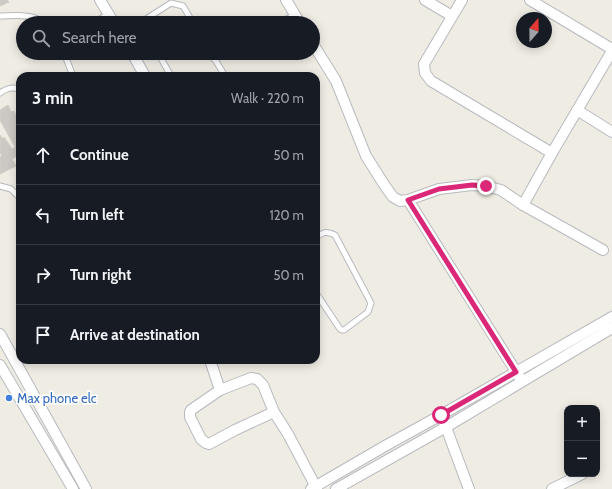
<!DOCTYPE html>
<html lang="en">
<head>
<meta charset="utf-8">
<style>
	:root { --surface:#171b24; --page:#242831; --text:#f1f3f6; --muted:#9ea1a6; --line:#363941 }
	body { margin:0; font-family:Cabin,sans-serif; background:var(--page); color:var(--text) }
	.controls { position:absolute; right:12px; bottom:12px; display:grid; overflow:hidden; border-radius:8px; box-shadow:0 2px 10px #0003 }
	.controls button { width:36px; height:36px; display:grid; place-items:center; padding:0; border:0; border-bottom:1px solid var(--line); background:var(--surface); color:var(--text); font:20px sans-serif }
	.compass { position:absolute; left:516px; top:12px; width:36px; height:36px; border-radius:50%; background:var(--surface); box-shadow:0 2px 10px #0003; rotate:20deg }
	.stop { position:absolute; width:12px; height:12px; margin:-9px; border:3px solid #db2777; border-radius:50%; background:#fff }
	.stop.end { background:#db2777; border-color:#fff; box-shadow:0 1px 4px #0008 }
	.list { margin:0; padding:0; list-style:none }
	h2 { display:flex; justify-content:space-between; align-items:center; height:52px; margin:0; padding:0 16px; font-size:17px }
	h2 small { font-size:13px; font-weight:400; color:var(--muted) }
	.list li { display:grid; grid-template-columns:26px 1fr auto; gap:12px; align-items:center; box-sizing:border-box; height:60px; padding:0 16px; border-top:1px solid var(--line) }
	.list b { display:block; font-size:15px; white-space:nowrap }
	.list em { font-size:13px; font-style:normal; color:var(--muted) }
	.icon { flex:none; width:22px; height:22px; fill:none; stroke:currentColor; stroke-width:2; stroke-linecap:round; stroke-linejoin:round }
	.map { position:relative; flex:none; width:612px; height:489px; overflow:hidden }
	.search { position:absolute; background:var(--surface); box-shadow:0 2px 10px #0003; left:16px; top:16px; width:304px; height:44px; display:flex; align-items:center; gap:10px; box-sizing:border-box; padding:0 14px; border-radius:22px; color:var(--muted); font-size:15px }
	.panel { position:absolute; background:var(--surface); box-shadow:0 2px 10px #0003; left:16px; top:72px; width:304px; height:292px; border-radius:12px }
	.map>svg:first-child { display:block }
	.building { fill:#ccc9c4; stroke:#d3cdc3 }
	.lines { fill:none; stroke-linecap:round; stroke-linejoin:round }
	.lane-casing { stroke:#b7babe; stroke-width:7 }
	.street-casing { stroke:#b7babe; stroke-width:12 }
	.lane { stroke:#fff; stroke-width:5 }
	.street { stroke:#fff; stroke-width:10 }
	.route { stroke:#db2777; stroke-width:5 }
	.shop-dot { fill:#3f7fe0; stroke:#fff; stroke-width:1.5 }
	.labels { text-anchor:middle; stroke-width:3.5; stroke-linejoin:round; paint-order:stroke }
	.shop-label { font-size:13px; fill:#366cbe; stroke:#fff; text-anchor:start }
</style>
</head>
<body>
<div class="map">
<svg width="612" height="489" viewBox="0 0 612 489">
	<rect width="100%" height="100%" fill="#efece4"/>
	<g class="building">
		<path d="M0 0H7L9 2 0 6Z"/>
		<path d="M8 105 11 112 14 111 17 117 19 116 20 118V130L16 133 20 140V154L12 159 16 166 0 174V157L2 156 0 153V135L3 139 4 137 12 149 15 147 0 120V110Z"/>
	</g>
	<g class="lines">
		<g class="lane-casing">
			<g id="lane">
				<path d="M0 16C12 16 35 13 43 23"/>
				<path d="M94 23 108 14"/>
				<path d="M143 23 146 19 171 3 183 6 193 23"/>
				<path d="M279 23 295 15"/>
				<path d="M64 53 73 76"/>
				<path d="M158 53 171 76"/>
				<path d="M211 53 225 76"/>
				<path d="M214 59 225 53"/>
				<path d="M0 93C7 88 12 87 20 89"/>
				<path d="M0 186 11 189 20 198"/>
				<path d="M316 237C324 232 326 231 335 235L371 303 368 312 344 330H342L340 329 316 293"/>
			</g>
		</g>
		<g class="street-casing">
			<g id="street">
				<path d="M100 0 114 23"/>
				<path d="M286 0 300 23"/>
				<path d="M425 0 452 16"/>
				<path d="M462 0 424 64 425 73 431 81 552 153"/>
				<path d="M530 0 612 49"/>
				<path d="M313 44 336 81 366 156 385 186 393 197 400 201 408 200 439 189 472 185 486 186 501 190 523 205 603 250"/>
				<path d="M132 53 145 76"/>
				<path d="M577 110 612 132"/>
				<path d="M408 200 520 378"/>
				<path d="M523 205 552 153 612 51"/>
				<path d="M0 334 86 489"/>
				<path d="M210 360 220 390"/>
				<path d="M0 365 73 489"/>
				<path d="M274 412 235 430 209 444 206 443 201 439 190 417V412L191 410 220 390 251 378 257 379 263 385 274 412 288 434 317 489"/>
				<path d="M444 422 469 489"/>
				<path d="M311 489 385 446 441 415 612 317"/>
				<path d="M336 489 446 427 612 328"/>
				<path d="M552 489 582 474"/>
			</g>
		</g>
		<use href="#lane" class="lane"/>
		<use href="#street" class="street"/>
	</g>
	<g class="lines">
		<path class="route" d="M441 415 516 372 408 200 439 189 472 185 486 186"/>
	</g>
	<circle class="shop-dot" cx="9" cy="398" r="4"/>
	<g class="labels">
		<g class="shop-label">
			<text x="17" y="403">Max phone elc</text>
		</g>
	</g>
</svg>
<div class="controls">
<button>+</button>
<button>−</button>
</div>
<svg class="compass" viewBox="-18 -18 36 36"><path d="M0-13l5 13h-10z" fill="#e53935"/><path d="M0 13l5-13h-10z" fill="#9ea1a6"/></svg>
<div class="stop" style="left:441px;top:415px"></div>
<div class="stop end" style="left:486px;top:186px"></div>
<div class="search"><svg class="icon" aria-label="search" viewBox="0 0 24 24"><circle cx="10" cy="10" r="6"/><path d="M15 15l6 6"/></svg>Search here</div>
<section class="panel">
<h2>3 min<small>Walk · 220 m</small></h2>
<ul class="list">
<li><svg class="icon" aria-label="ahead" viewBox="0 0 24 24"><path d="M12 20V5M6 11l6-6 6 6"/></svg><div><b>Continue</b></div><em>50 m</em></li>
<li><svg class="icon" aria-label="left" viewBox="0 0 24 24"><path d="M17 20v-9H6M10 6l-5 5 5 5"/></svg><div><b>Turn left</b></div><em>120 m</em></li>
<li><svg class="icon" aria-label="right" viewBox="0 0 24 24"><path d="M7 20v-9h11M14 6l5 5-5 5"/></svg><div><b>Turn right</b></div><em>50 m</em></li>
<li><svg class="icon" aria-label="arrive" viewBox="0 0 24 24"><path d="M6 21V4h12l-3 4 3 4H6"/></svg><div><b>Arrive at destination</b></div></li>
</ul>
</section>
</div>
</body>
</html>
